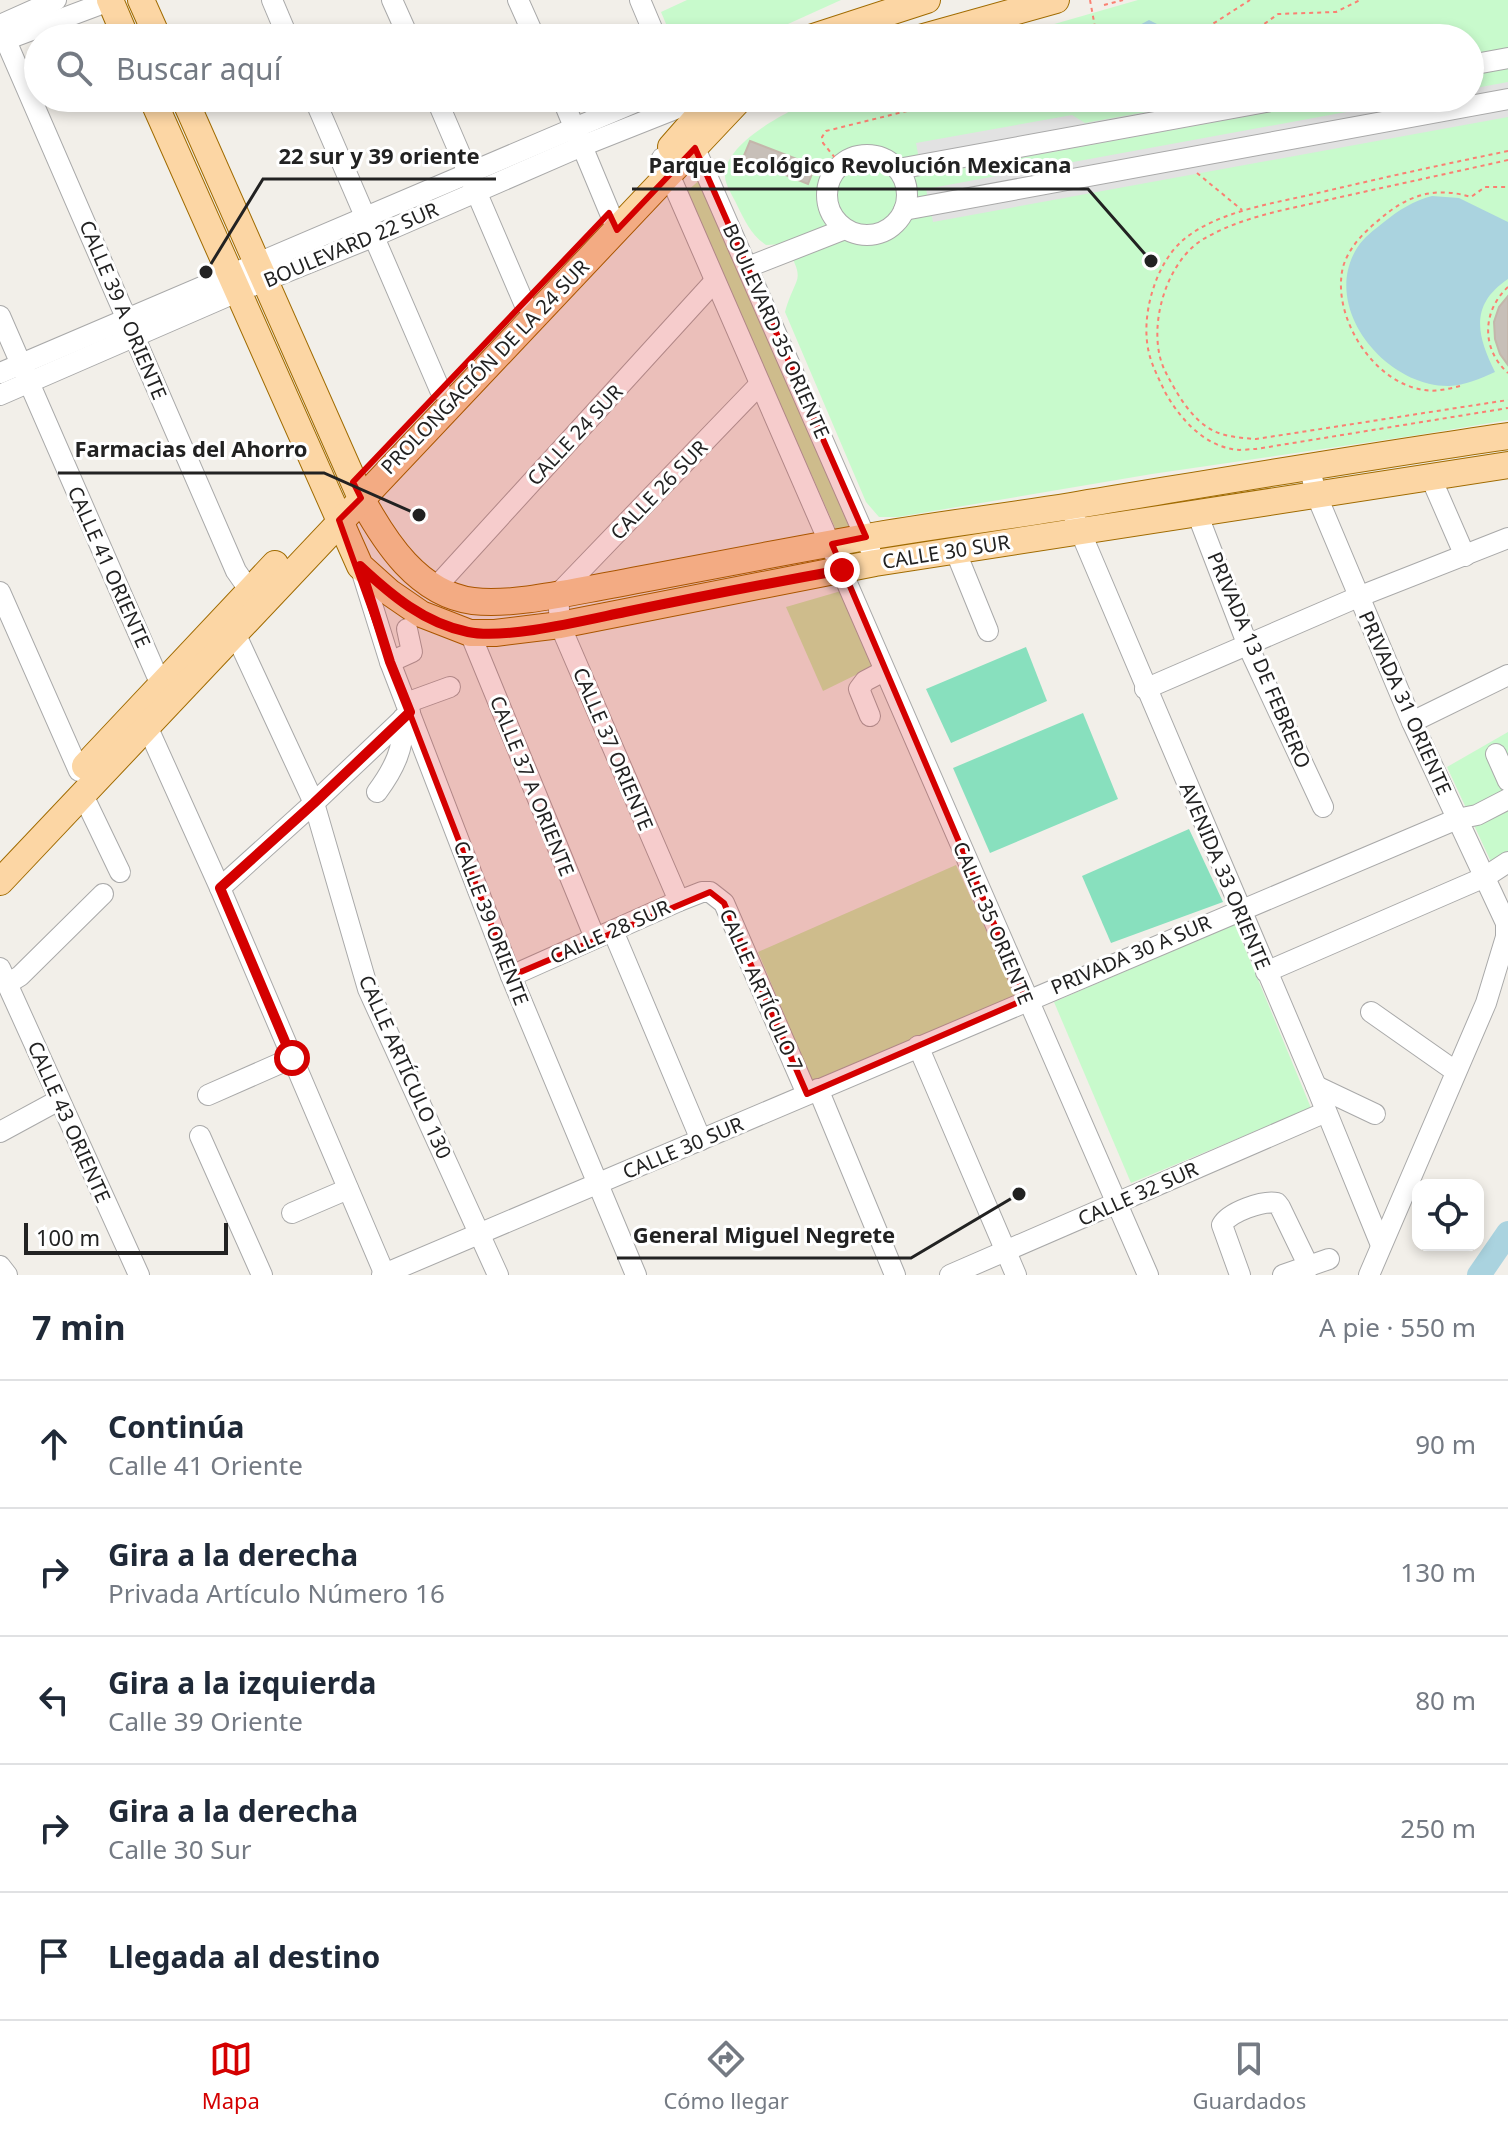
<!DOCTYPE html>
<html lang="es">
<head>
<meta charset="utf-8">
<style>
	:root { --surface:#fff; --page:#f2f2f3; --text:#1f2937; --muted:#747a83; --line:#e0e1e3; --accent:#d40000 }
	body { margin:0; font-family:"Noto Sans",sans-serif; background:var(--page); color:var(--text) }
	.controls { position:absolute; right:24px; bottom:24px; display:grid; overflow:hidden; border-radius:16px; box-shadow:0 4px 12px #0003 }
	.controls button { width:72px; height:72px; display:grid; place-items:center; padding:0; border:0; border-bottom:2px solid var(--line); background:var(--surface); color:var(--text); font:40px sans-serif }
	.scale { position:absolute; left:24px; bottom:20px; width:204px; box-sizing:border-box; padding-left:8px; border:4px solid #222; border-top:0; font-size:22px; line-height:28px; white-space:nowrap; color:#222; -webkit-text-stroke:6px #fff; paint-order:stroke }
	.stop { position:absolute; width:24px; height:24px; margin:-18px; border:6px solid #d40000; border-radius:50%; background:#fff }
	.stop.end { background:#d40000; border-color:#fff; box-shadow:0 2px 8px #0008 }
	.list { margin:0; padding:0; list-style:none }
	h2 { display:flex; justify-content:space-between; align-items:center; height:104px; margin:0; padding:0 32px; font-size:34px }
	h2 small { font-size:26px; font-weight:400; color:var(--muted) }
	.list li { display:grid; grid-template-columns:52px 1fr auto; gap:24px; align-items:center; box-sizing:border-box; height:128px; padding:0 32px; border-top:2px solid var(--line) }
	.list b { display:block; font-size:30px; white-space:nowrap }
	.list p { margin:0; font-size:26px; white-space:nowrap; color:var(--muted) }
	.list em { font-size:26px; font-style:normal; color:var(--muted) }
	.icon { flex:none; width:44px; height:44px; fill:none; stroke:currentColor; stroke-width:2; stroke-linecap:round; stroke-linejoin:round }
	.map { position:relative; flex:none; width:1508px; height:1275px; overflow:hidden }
	.search { position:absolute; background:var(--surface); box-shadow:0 4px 12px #0003; left:24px; right:24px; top:24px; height:88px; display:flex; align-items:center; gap:20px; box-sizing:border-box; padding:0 28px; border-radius:44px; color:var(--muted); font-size:30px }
	.sheet { height:744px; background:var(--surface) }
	nav { display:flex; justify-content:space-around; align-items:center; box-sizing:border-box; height:112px; border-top:2px solid var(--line); background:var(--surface); font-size:22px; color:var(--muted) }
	nav a { display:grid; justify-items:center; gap:4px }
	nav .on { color:var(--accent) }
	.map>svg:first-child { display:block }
	.grass { fill:#cdebb0 }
	.park { fill:#c8facc }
	.pitch { fill:#88e0be }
	.parking { fill:#e2e2e2 }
	.water { fill:#aad3df }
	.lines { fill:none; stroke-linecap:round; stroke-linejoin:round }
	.river { stroke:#aad3df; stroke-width:24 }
	.building { fill:#c7bfb8; stroke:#c4b6ab; stroke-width:2 }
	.minor-casing { stroke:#a9a9a9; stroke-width:22 }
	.major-casing { stroke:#a06b00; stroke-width:28 }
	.path { stroke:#fa8072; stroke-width:2; stroke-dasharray:4 4; stroke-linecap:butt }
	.minor { stroke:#fff; stroke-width:20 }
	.major { stroke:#fcd6a4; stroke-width:26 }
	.route { stroke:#d40000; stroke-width:10 }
	.marked { fill:#d40000; fill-opacity:0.2; stroke:#d40000; stroke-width:6; stroke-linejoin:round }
	.labels { text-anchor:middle; stroke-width:6; stroke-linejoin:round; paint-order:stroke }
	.street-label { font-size:20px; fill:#222; stroke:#fff }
	.leader { fill:none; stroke:#222; stroke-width:3 }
	.callout-dot { fill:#222; stroke:#fff; stroke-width:3 }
	.callout-label { font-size:22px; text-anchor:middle; font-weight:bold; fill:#222; stroke:#fff; stroke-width:6; stroke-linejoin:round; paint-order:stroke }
</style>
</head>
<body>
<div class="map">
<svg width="1508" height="1275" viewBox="0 0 1508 1275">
	<rect width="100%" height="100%" fill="#f2efe9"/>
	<g class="grass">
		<path d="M703 177 853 533 840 539 686 192Z"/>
		<path d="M841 591 874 666 823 691 786 607Z"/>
		<path d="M956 865 1017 997 813 1084 758 952Z"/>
	</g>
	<g class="park">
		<path d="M687 0H841L757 38H672L661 12Z"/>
		<path d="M1138 0H1508V420L1418 435 1152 474 898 517H879L866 502 785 312C796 273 807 284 785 244L766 245C751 235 745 221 737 205 733 196 725 185 725 176 724 142 793 108 819 98H1470V38H1006Z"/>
		<path d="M1508 732V853L1492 864 1447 767Z"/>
		<path d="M1235 924 1311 1108 1131 1183 1054 1002Z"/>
	</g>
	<g class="pitch">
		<path d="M1026 647 1047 701 951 743 926 689Z"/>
		<path d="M1083 713 1118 799 990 853 953 768Z"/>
		<path d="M1189 829 1223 902 1111 943 1082 876Z"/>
	</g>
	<g class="parking">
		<path d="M1508 82V117L933 222 926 189 1422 98H1470V89Z"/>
		<path d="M1224 98H1347L922 176 916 143 1072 115 1085 123Z"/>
	</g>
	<g class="water">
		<path d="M1149 20 1161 26 1163 38H1135L1136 27Z"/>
		<path d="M1432 196 1459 198 1508 222V279C1469 305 1477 336 1495 372 1480 379 1465 385 1449 386 1386 387 1320 308 1357 248 1364 237 1374 230 1384 222 1399 210 1413 201 1432 196Z"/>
	</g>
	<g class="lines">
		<path class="river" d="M1479 1275 1508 1233"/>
	</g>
	<g class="building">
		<path d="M750 141 815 166 808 184 743 158Z"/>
		<path d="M1508 296V365L1500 354 1495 339 1494 322 1499 307Z"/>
	</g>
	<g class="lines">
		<g class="minor-casing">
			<g id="minor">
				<path d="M272 0 288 38"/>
				<path d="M392 0 409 38"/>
				<path d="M518 0 535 38"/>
				<path d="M640 0 656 38"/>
				<path d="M0 25 56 0"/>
				<path d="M0 27 236 571 250 591"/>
				<path d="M0 42 112 0"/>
				<path d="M1470 65 1508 58"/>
				<path d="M314 98 440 390"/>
				<path d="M436 98 524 303"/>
				<path d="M562 98 617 230"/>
				<path d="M690 137 870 548"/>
				<circle cx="867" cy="195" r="40"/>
				<path d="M662 158 1148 1275"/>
				<path d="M898 169 1287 98"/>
				<path d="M904 210 1508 99"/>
				<path d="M748 267 845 229"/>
				<path d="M0 316 161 685 170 696"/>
				<path d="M0 373 645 98"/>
				<path d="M0 395 237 292 375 236 582 146 703 98"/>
				<path d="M1309 465 1316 494 1412 722 1506 923V937L1486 1003 1369 1275"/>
				<path d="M1431 478 1465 556"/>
				<path d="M1197 513 1248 646 1323 807"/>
				<path d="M1075 519 1316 1086 1381 1245"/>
				<path d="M955 550 988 631"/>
				<path d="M360 566 390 662 511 976 636 1275"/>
				<path d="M436 587 714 282"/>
				<path d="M0 592 79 771"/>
				<path d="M235 633 314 803 368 989 498 1275"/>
				<path d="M470 633 595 938"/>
				<path d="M390 662 412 652 407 629"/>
				<path d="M1145 689 1358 597 1508 538"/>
				<path d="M406 703 450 687"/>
				<path d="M870 716 859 689 865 681 884 671"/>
				<path d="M1412 722 1508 675"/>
				<path d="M147 726 220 888 385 1275"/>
				<path d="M1496 754 1508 781"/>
				<path d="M377 792C394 769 405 747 403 718"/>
				<path d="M83 795 120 872"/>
				<path d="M220 888 314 803 410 712"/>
				<path d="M679 901 560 625 558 594 759 385"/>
				<path d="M613 931 701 1140"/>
				<path d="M0 968 139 1275"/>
				<path d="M1266 972 1485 877 1508 862"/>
				<path d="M511 976 679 901 702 892H710L724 903 807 1094"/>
				<path d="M7 984 20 976 103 894"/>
				<path d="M1371 1012 1455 1071"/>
				<path d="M918 1046 1016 1275"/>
				<path d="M1316 1086 1375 1114"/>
				<path d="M818 1089 895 1275"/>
				<path d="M208 1095 292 1058"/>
				<path d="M0 1132 59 1100"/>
				<path d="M200 1136 262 1275"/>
				<path d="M292 1213 348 1189"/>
				<path d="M0 1266 7 1275"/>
				<path d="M382 1275 1457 819 1477 815 1508 799"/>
				<path d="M950 1275 1326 1112"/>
				<path d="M1240 1275 1222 1225C1229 1212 1263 1200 1277 1203L1280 1207 1309 1267"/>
				<path d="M1283 1275 1329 1259"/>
			</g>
		</g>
		<g class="major-casing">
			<g id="major">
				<path d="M110 0 126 38"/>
				<path d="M141 0 158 38"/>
				<path d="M810 38 927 0"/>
				<path d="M920 38 1056 0"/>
				<path d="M152 98 360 566 389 592 421 614 470 633H495L560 625 875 563 1508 465"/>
				<path d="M184 98 361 498C385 542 418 594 473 601 512 606 571 592 611 585 696 569 782 552 867 537 935 525 1003 517 1071 506 1217 482 1362 457 1508 436"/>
				<path d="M671 147 714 98"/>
				<path d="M85 766 275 564"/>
				<path d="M0 882 741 98"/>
			</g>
		</g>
		<g class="path">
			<path d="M1090 0 1097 38"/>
			<path d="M1104 5 1123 0"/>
			<path d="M1195 38 1197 34 1250 0"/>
			<path d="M1245 38 1278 14 1336 12 1360 0"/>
			<path d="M1508 151C1445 164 1381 178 1318 193 1276 203 1216 211 1182 241 1155 265 1140 317 1149 353 1152 366 1159 379 1165 392 1179 417 1202 444 1232 449 1239 451 1249 449 1256 449L1508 408"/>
			<path d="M1508 160C1446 174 1385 187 1323 201 1284 210 1243 217 1207 237 1166 258 1145 330 1165 371 1176 392 1191 420 1214 431 1226 437 1242 438 1256 439L1508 400"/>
			<path d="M840 164 823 143 822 137 826 131 911 110 941 98"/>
			<path d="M1197 173 1242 210"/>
			<path d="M1508 287C1482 311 1481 349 1508 373"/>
			<path d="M1460 386C1448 389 1436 392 1424 390 1373 383 1331 316 1343 267 1350 243 1371 226 1390 211 1416 192 1441 188 1471 197L1485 187H1508"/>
		</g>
		<use href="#minor" class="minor"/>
		<use href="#major" class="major"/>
	</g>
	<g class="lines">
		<path class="route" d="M292 1058 220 888 314 803 410 712 390 662 360 566C391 595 424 623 468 632 505 640 586 620 625 612 697 597 770 583 842 570"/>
	</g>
	<path class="marked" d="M695 148 866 537 832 544 1026 999 807 1094 724 903 710 892 511 976 390 662 339 520 361 498 353 482 609 213 617 230Z"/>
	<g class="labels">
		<g class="street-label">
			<text transform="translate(351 245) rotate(-23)" y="7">BOULEVARD 22 SUR</text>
			<text transform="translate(123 310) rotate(67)" y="7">CALLE 39 A ORIENTE</text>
			<text transform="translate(776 331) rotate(66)" y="7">BOULEVARD 35 ORIENTE</text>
			<text transform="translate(485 367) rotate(-46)" y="7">PROLONGACIÓN DE LA 24 SUR</text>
			<text transform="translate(575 435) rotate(-47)" y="7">CALLE 24 SUR</text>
			<text transform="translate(659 490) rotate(-46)" y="7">CALLE 26 SUR</text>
			<text transform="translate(946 552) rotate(-9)" y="7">CALLE 30 SUR</text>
			<text transform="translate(109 567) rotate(66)" y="7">CALLE 41 ORIENTE</text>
			<text transform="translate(1259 660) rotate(67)" y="7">PRIVADA 13 DE FEBRERO</text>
			<text transform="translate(1405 703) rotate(66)" y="7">PRIVADA 31 ORIENTE</text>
			<text transform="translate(613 749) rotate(67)" y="7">CALLE 37 ORIENTE</text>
			<text transform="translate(532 786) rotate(68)" y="7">CALLE 37 A ORIENTE</text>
			<text transform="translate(1225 876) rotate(67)" y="7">AVENIDA 33 ORIENTE</text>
			<text transform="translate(491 923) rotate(69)" y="7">CALLE 39 ORIENTE</text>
			<text transform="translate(993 923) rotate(67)" y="7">CALLE 35 ORIENTE</text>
			<text transform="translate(610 932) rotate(-24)" y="7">CALLE 28 SUR</text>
			<text transform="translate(1131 955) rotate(-23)" y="7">PRIVADA 30 A SUR</text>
			<text transform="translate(761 990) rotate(66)" y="7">CALLE ARTÍCULO 7</text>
			<text transform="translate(405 1067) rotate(66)" y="7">CALLE ARTÍCULO 130</text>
			<text transform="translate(69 1122) rotate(66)" y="7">CALLE 43 ORIENTE</text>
			<text transform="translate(683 1148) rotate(-23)" y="7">CALLE 30 SUR</text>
			<text transform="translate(1138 1194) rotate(-24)" y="7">CALLE 32 SUR</text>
		</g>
	</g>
	<path class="leader" d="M206 272L263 179H496M1151 261L1088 189H632M419 515L324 473H58M1019 1194L911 1258H617"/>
	<g class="callout-dot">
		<circle cx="206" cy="272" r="8"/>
		<circle cx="1151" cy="261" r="8"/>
		<circle cx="419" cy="515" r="8"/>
		<circle cx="1019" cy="1194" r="8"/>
	</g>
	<g class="callout-label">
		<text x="379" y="164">22 sur y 39 oriente</text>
		<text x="860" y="173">Parque Ecológico Revolución Mexicana</text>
		<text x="191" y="457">Farmacias del Ahorro</text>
		<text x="764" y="1243">General Miguel Negrete</text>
	</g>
</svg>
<div class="controls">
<button><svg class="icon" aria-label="locate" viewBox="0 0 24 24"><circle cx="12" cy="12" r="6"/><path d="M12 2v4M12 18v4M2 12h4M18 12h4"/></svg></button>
</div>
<div class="scale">100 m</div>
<div class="stop" style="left:292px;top:1058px"></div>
<div class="stop end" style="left:842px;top:570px"></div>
<div class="search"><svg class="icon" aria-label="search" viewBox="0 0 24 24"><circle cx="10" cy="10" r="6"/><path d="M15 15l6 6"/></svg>Buscar aquí</div>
</div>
<section class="sheet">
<h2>7 min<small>A pie · 550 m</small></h2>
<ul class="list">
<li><svg class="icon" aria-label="ahead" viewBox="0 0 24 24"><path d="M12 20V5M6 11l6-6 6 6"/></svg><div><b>Continúa</b><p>Calle 41 Oriente</p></div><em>90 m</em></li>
<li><svg class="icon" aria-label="right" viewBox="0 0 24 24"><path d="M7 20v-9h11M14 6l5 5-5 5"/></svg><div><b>Gira a la derecha</b><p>Privada Artículo Número 16</p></div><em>130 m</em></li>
<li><svg class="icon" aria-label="left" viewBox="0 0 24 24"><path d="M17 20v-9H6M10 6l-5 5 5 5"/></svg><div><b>Gira a la izquierda</b><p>Calle 39 Oriente</p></div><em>80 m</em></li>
<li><svg class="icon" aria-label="right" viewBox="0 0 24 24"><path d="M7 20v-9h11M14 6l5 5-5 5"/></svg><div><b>Gira a la derecha</b><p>Calle 30 Sur</p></div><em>250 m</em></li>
<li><svg class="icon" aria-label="arrive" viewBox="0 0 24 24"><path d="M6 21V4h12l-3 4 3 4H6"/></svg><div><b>Llegada al destino</b></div></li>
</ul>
</section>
<nav>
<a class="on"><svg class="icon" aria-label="map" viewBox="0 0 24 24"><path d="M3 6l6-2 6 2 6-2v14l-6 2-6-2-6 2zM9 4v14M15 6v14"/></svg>Mapa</a>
<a><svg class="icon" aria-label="directions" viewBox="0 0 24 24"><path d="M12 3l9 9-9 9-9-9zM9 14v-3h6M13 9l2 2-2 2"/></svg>Cómo llegar</a>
<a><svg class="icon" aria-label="saved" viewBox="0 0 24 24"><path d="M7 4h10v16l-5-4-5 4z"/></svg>Guardados</a>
</nav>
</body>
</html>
